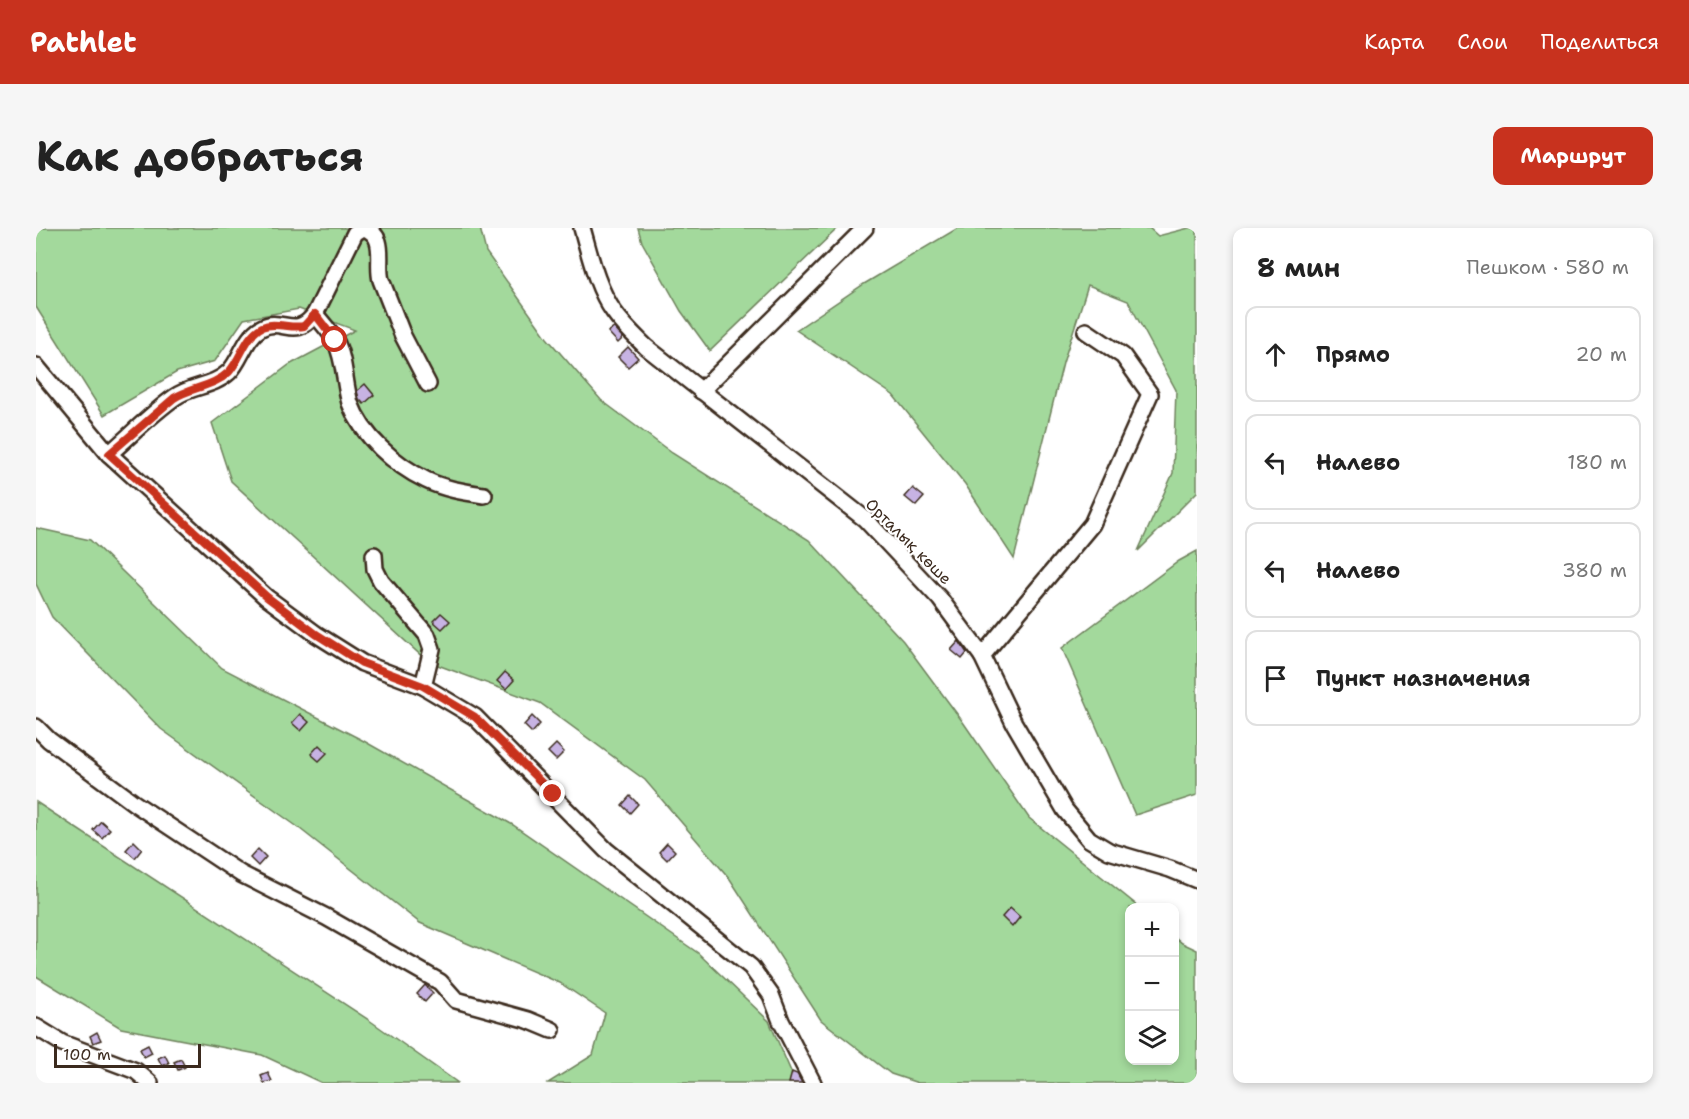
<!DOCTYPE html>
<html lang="ru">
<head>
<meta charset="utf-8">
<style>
	:root { --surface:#fff; --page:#f6f6f6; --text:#222; --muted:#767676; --line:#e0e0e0; --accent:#c8321e }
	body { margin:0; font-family:"Shantell Sans",sans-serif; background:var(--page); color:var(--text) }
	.controls { position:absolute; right:18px; bottom:18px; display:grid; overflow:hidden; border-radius:12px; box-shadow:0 3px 9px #0003 }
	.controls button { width:54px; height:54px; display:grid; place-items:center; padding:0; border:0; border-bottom:2px solid var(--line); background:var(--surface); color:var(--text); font:30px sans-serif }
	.scale { position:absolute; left:18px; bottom:15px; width:147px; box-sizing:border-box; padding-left:6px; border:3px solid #3b2a1e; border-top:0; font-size:16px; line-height:21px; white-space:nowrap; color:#3b2a1e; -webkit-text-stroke:4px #fff; paint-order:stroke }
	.stop { position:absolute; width:18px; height:18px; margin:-14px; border:4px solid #c8321e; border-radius:50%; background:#fff }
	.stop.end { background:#c8321e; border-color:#fff; box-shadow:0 2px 6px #0008 }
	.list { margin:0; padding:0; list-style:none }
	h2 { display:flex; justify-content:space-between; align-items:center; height:78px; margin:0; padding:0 24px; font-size:26px }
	h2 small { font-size:20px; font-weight:400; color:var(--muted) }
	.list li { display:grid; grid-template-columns:39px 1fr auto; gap:18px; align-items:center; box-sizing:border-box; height:96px; margin:0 12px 12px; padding:0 12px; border:2px solid var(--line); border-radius:12px }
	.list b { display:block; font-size:22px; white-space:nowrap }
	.list em { font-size:20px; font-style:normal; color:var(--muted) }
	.icon { flex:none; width:33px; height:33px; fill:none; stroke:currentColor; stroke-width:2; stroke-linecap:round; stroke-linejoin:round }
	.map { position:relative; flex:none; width:1161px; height:855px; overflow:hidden; border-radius:12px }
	header { display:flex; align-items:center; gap:36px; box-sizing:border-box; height:84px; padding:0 30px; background:var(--accent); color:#fff }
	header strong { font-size:28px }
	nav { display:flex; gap:33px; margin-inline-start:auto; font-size:21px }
	.intro { display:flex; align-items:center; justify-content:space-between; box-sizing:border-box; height:144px; padding:0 36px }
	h1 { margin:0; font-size:42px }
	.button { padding:15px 27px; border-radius:12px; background:var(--accent); color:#fff; font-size:21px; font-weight:700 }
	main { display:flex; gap:36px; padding:0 36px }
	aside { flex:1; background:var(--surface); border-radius:12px; box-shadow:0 3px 9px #0003 }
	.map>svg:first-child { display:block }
	.green { fill:#a3d99c; stroke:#6f825d; stroke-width:1.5 }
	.building { fill:#c7b3e3; stroke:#3b2a1e; stroke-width:1.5 }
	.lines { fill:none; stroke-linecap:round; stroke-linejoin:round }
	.minor-casing { stroke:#3b2a1e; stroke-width:20 }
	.minor { stroke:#fff; stroke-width:15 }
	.route { stroke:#c8321e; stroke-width:8 }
	.labels { text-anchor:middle; stroke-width:4.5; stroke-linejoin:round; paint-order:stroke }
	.street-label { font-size:16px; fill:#3b2a1e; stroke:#fff }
</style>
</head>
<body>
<header>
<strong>Pathlet</strong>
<nav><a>Карта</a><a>Слои</a><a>Поделиться</a></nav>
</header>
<div class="intro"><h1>Как добраться</h1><a class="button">Маршрут</a></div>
<main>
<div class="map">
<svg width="1161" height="855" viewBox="0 0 1161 855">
	<rect width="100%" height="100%" fill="#fff"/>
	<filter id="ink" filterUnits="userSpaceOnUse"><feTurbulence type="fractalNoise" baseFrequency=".0167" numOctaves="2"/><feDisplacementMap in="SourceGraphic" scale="12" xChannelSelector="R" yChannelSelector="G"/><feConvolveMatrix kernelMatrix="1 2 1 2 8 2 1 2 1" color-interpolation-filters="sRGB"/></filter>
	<g filter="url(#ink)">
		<g class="green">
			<path d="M0 0H444L450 24 511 110 565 172 636 225 773 312 867 413 927 494 993 590 1103 679 1094 680V832H1138L1139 709 1146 715 1161 722V855H882L855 846 785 792 694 651 609 552 504 475 391 433 195 253 176 195 253 137 319 102 263 81 208 91 179 133 141 144 68 187 0 79Z"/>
			<path d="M602 0H802L674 123 645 83 606 14Z"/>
			<path d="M922 0H1113L1122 8 1153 0H1161V264L1102 323 1137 245 1140 162 1092 73 1052 57 1027 135 978 331 929 256 857 167 760 102 828 56Z"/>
			<path d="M0 300 54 312 186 440 326 512 477 597 662 725 733 793 760 855H512L557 827 569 785 524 755 384 695 259 597 125 501 16 389 0 356Z"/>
			<path d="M1161 323V567L1099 587 1026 420 1143 333Z"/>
			<path d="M0 574 333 792 422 855H286L226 827 85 800 0 748Z"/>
		</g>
		<g class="building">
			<path d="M578 100 587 110 582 115 572 104Z"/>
			<path d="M592 119 602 130 592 139 582 129Z"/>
			<path d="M329 156 338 167 328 176 323 171 321 163Z"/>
			<path d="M877 260 888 269 880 278 869 269Z"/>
			<path d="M405 385 414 393 406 401 397 393Z"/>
			<path d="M923 413 931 425 926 431 915 422Z"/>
			<path d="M469 444 478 452 470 461 461 453Z"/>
			<path d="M264 486 273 494 265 503 256 495Z"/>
			<path d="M496 488 504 496 496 505 488 497Z"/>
			<path d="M520 516 528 524 520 532 512 524Z"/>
			<path d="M283 517 291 525 283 533 275 526Z"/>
			<path d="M594 568 602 576 594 585 586 577Z"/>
			<path d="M65 593 74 601 66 610 57 602Z"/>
			<path d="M98 613 106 621 99 630 90 622Z"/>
			<path d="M631 615 639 623 631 632 623 624Z"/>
			<path d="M222 621 230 629 222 638 214 630Z"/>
			<path d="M974 680 984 689 976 699 966 689Z"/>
			<path d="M389 757 397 765 389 774 381 766Z"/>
			<path d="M61 804 65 812 57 815 54 808Z"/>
			<path d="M112 817 116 825 108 829 104 821Z"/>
			<path d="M129 827 133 835 126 838 122 830Z"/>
			<path d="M145 831 149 839 142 842 138 834Z"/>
			<path d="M756 844 761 846 766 855H753Z"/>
			<path d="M232 845 236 853 228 855 225 848Z"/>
		</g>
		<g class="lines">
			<g class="minor-casing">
				<g id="minor">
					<path d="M328 0C352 8 340 35 345 52L367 108 392 156"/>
					<path d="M546 0C554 28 561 60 578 84 587 97 599 108 610 119L829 291 904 371 946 428 978 495 1029 582 1053 611 1073 623 1134 641 1161 652"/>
					<path d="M279 86C286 95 294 103 299 112 309 131 308 154 314 175 326 208 359 237 390 252 408 261 429 264 448 267"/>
					<path d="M0 138 73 226 230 369 280 406 326 435 387 458 439 489 570 622 715 739 735 767 745 793 777 855"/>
					<path d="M665 163 829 0"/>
					<path d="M73 226C95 207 116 185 139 169 156 157 177 159 193 144 205 132 209 109 225 100 246 88 259 113 279 86L319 5 327 0"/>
					<path d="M338 327 339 341 345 353 391 407 396 421 387 458"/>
					<path d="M946 428 1056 296 1114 166 1087 128 1050 103"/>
					<path d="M0 499 13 512 98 575 205 646 290 689 404 754 420 772 492 792 516 802"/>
					<path d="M0 799 26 815 100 843 114 855"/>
				</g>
			</g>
			<use href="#minor" class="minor"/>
		</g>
	</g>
	<g class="lines" filter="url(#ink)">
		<path class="route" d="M299 112 279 86 268 98C255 101 238 93 226 99 209 108 205 131 193 144 177 159 156 159 138 170L73 226 231 369 280 406 326 435 387 458 439 489 517 566"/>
	</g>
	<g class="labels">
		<g class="street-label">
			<text transform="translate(873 313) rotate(45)" y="6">Орталық көше</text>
		</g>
	</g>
</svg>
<div class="controls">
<button>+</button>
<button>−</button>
<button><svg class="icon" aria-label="layers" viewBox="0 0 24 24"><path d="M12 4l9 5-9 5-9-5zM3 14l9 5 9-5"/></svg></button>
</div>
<div class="scale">100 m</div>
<div class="stop" style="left:299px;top:112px"></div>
<div class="stop end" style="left:517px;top:566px"></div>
</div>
<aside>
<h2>8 мин<small>Пешком · 580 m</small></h2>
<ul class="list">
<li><svg class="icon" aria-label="ahead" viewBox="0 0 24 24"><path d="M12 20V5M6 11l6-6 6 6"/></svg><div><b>Прямо</b></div><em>20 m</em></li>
<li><svg class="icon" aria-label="left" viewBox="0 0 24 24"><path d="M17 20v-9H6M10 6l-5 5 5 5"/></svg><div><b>Налево</b></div><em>180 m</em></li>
<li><svg class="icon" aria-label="left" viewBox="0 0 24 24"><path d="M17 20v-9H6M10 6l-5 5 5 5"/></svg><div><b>Налево</b></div><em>380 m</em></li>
<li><svg class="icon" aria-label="arrive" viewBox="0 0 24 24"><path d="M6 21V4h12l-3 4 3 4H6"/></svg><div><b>Пункт назначения</b></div></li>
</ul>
</aside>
</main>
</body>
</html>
